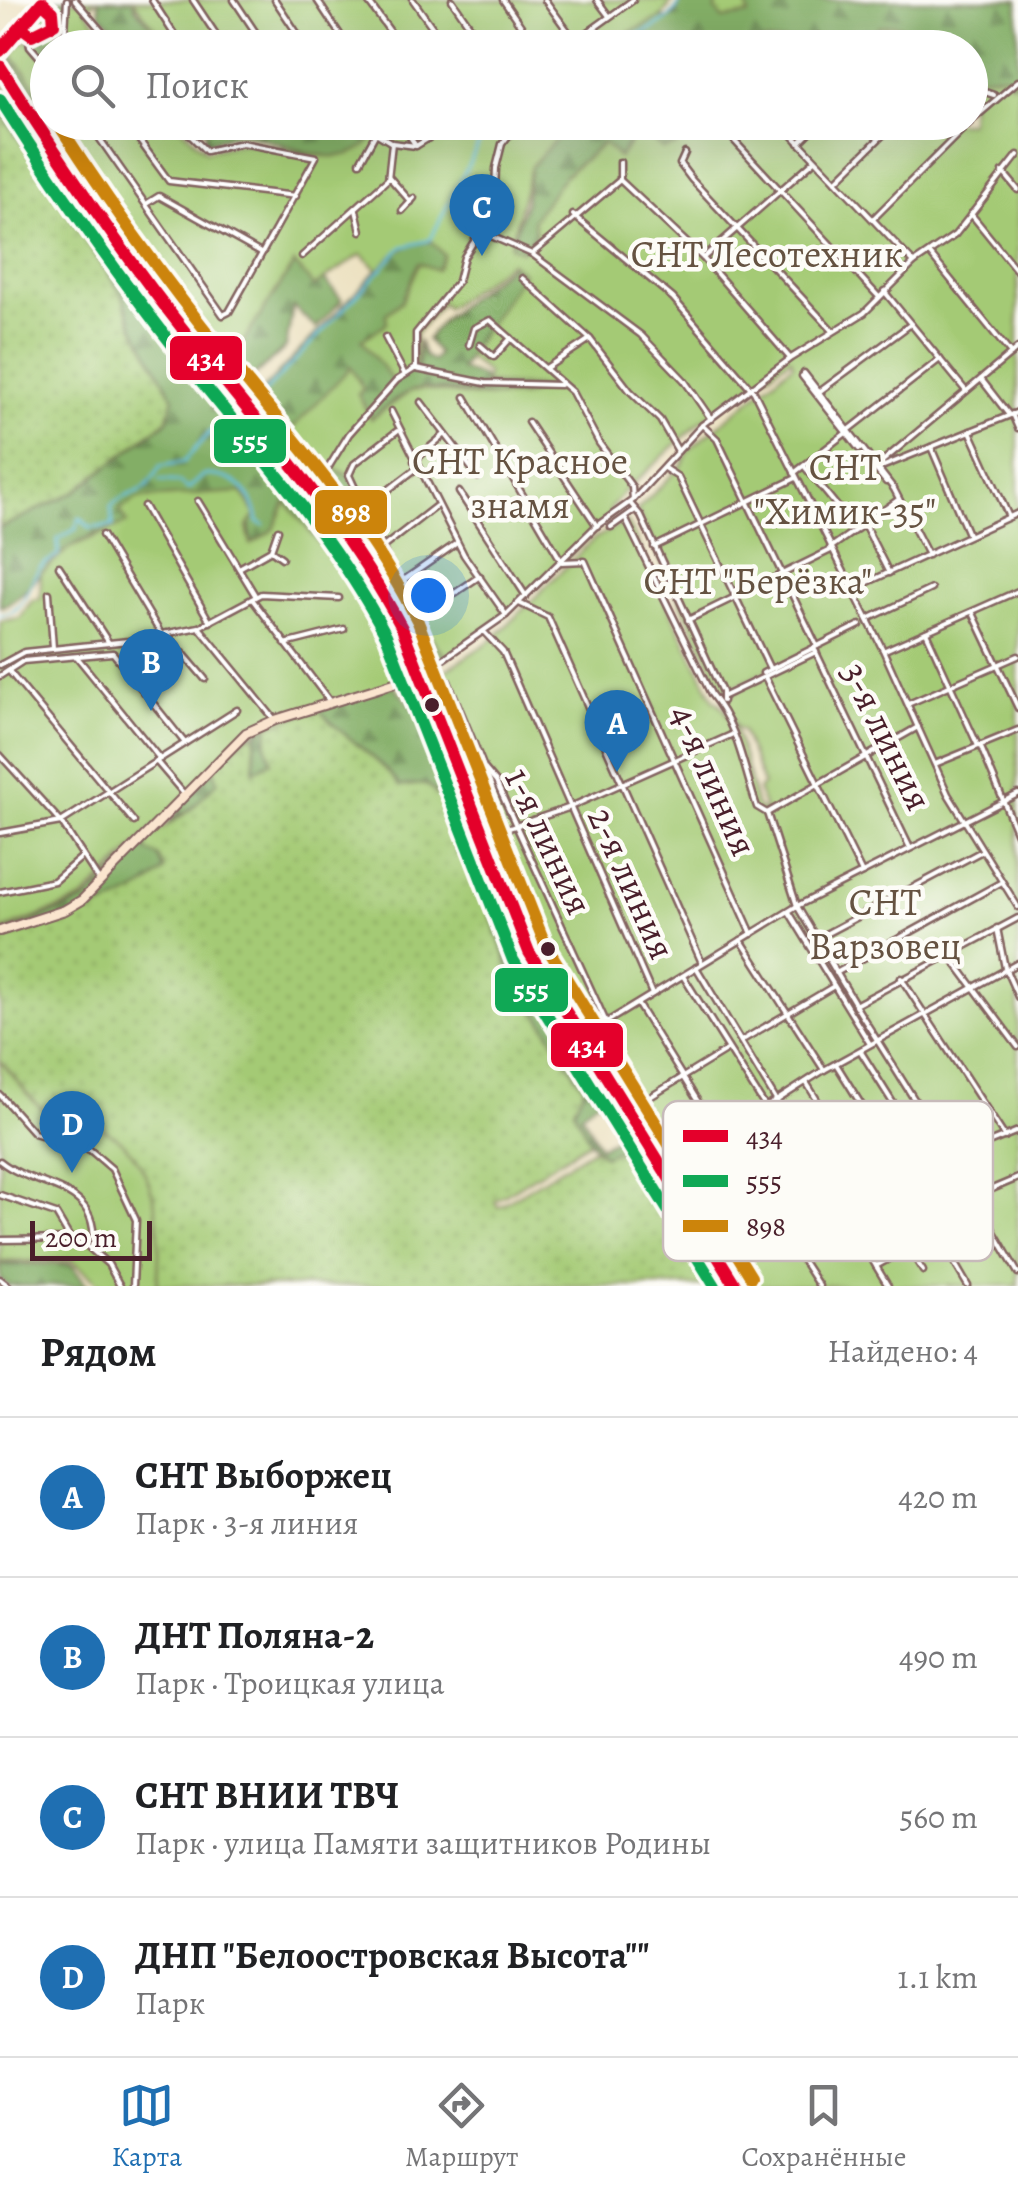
<!DOCTYPE html>
<html lang="ru">
<head>
<meta charset="utf-8">
<style>
	:root { --surface:#fff; --page:#f6f6f6; --text:#202124; --muted:#757577; --line:#e0e0e0; --accent:#1f6fb2 }
	body { margin:0; font-family:Alegreya,serif; background:var(--page); color:var(--text) }
	.scale { position:absolute; left:30px; bottom:25px; width:122px; box-sizing:border-box; padding-left:10px; border:5px solid #4a1f2b; border-top:0; font-size:28px; line-height:35px; white-space:nowrap; color:#4a1f2b; -webkit-text-stroke:8px #fdfcf7; paint-order:stroke }
	.you { position:absolute; left:428px; top:595px; width:35px; height:35px; margin:-25px; border:8px solid #fff; border-radius:50%; background:#1a73e8; box-shadow:0 0 0 15px #1a73e833 }
	.badge { display:grid; place-items:center; width:65px; height:65px; border-radius:50%; background:var(--accent); color:#fff; font-size:32px; font-weight:700 }
	.pin { position:absolute; translate:-50% -82px; filter:drop-shadow(0 2px 5px #0008) }
	.pin::after { content:''; position:absolute; top:52px; width:35px; height:30px; background:inherit; clip-path:polygon(0 0,100% 0,50% 100%) }
	.list { margin:0; padding:0; list-style:none }
	h2 { display:flex; justify-content:space-between; align-items:center; height:130px; margin:0; padding:0 40px; font-size:42px }
	h2 small { font-size:32px; font-weight:400; color:var(--muted) }
	.list li { display:grid; grid-template-columns:65px 1fr auto; gap:30px; align-items:center; box-sizing:border-box; height:160px; padding:0 40px; border-top:2px solid var(--line) }
	.list b { display:block; font-size:38px; white-space:nowrap }
	.list p { margin:0; font-size:32px; white-space:nowrap; color:var(--muted) }
	.list em { font-size:32px; font-style:normal; color:var(--muted) }
	.icon { flex:none; width:55px; height:55px; fill:none; stroke:currentColor; stroke-width:2; stroke-linecap:round; stroke-linejoin:round }
	.map { position:relative; flex:none; width:1018px; height:1286px; overflow:hidden }
	.search { position:absolute; background:var(--surface); box-shadow:0 10px 40px #0002; left:30px; right:30px; top:30px; height:110px; display:flex; align-items:center; gap:25px; box-sizing:border-box; padding:0 35px; border-radius:55px; color:var(--muted); font-size:38px }
	.sheet { height:770px; background:var(--surface) }
	nav { display:flex; justify-content:space-around; align-items:center; box-sizing:border-box; height:140px; border-top:2px solid var(--line); background:var(--surface); font-size:28px; color:var(--muted) }
	nav a { display:grid; justify-items:center; gap:5px }
	nav .on { color:var(--accent) }
	.map>svg:first-child { display:block }
	.grass { fill:url(#grass-dots); stroke:#777450; stroke-width:2.5 }
	.forest { fill:url(#forest-firs); stroke:#666648; stroke-width:2.5 }
	.wetland { fill:url(#wetland-marsh); stroke:#777450; stroke-width:2.5 }
	.green { fill:#a4ca75; stroke:#777450; stroke-width:2.5 }
	.lines { fill:none; stroke-linecap:round; stroke-linejoin:round }
	.stream { stroke:#67c3e5; stroke-width:2.5 }
	.street-casing { stroke:#836360; stroke-width:9 }
	.secondary-casing { stroke:#836360; stroke-width:12 }
	.primary-casing { stroke:#836360; stroke-width:14 }
	.street { stroke:#fff; stroke-width:4 }
	.secondary { stroke:#fbe5cf; stroke-width:8 }
	.primary { stroke:#f6be87; stroke-width:9 }
	.bus-1-casing { stroke:#fdfcf7; stroke-width:20 }
	.bus-2-casing { stroke:#fdfcf7; stroke-width:20 }
	.bus-3-casing { stroke:#fdfcf7; stroke-width:20 }
	.bus-1 { stroke:#e4002b; stroke-width:12 }
	.bus-2 { stroke:#10a855; stroke-width:12 }
	.bus-3 { stroke:#cc840b; stroke-width:12 }
	.bus-dot { fill:#4a1f2b; stroke:#fdfcf7; stroke-width:4 }
	.labels { text-anchor:middle; stroke-width:9; stroke-linejoin:round; paint-order:stroke }
	.park-label { font-size:38px; fill:#655241; stroke:#fdfcf7 }
	.street-label { font-size:38px; fill:#4a1f2b; stroke:#fdfcf7 }
	.key { fill:#fdfcf7; stroke:#c7baba; stroke-width:2.5 }
	.key-label { font-size:28px; fill:#4a1f2b }
	.line-badge { stroke:#fdfcf7; stroke-width:4 }
	.badge-label { font-size:28px; text-anchor:middle; font-weight:bold; fill:#fff }
</style>
</head>
<body>
<div class="map">
<svg width="1018" height="1286" viewBox="0 0 1018 1286">
	<defs>
		<pattern id="grass-dots" width="8" height="8" patternUnits="userSpaceOnUse" patternTransform="scale(2.5)"><rect width="8" height="8" fill="#a4ca75"/><path d="M2 2h.1M6 6h.1" fill="none" stroke="#8fad65" stroke-width="1.8" stroke-linecap="round"/></pattern>
		<pattern id="forest-firs" width="22" height="20" patternUnits="userSpaceOnUse" patternTransform="scale(2.5)"><rect width="22" height="20" fill="#83ae66"/><path d="M5 1l3.5 6h-7zM16 11l3.5 6h-7z" fill="#6d8d54"/></pattern>
		<pattern id="wetland-marsh" width="20" height="14" patternUnits="userSpaceOnUse" patternTransform="scale(2.5)"><rect width="20" height="14" fill="#a4ca75"/><path d="M1 5h8M5 5V1M11 12h8M15 12V8" fill="none" stroke="#8fad65"/></pattern>
	</defs>
	<rect width="100%" height="100%" fill="#fdfcf7"/>
	<filter id="ink" filterUnits="userSpaceOnUse"><feTurbulence type="fractalNoise" baseFrequency=".01" numOctaves="2"/><feDisplacementMap in="SourceGraphic" scale="20" xChannelSelector="R" yChannelSelector="G"/><feConvolveMatrix kernelMatrix="1 2 1 2 8 2 1 2 1" color-interpolation-filters="sRGB"/></filter>
	<filter id="wash" filterUnits="userSpaceOnUse"><feTurbulence type="fractalNoise" baseFrequency=".0048" numOctaves="4" result="noise"/><feDisplacementMap in="SourceGraphic" scale="40" xChannelSelector="R" yChannelSelector="G"/><feGaussianBlur stdDeviation="2.25" result="paint"/><feColorMatrix in="noise" values="0 0 0 0 0 0 0 0 0 0 0 0 0 0 0 0 0 1.4 0 .05"/><feComposite in="paint" operator="in"/></filter>
	<g filter="url(#wash)">
		<rect width="100%" height="100%" fill="#ede2c2"/>
		<g class="grass">
			<path d="M0 110 123 296 133 325 174 398 167 420 75 492 0 528Z"/>
			<path d="M317 707C342 738 377 754 400 786L426 784 443 799 456 830 457 850 474 870 509 967 584 1088 574 1109 590 1141 495 1201 498 1207 594 1148 604 1156 616 1149 630 1154 714 1282 708 1286H157C163 1229 159 1157 100 1127 83 1119 63 1124 47 1113 29 1100 16 1077 0 1061V940C43 924 136 905 164 870L146 850 148 839C162 826 182 819 195 805 220 778 208 749 256 733L254 756 271 761 266 744 269 722Z"/>
		</g>
		<g class="forest">
			<path d="M51 0H67V26L40 54 30 46V36L46 34 55 25 54 13 43 29 26 27 42 5 50 9 54 4Z"/>
			<path d="M98 0H133L136 9 173 47 164 46 150 32 133 47 100 14Z"/>
			<path d="M681 0H717L716 11 746 0H1018V81L1011 83 1004 75 979 76 971 83 970 48 927 47 931 38 925 31 915 36 894 24 879 27 862 47 848 37H829L821 48 798 47 792 42H763L753 48H597L661 17 667 19 676 13Z"/>
			<path d="M12 54 47 103V117L9 58Z"/>
			<path d="M0 80 53 174 212 395V410L229 412C284 481 389 587 407 673L402 682 285 503 274 529 251 545 249 520C188 521 122 514 69 548 42 565 29 597 0 607V528L75 492 167 421 174 398 133 325 123 296 0 110Z"/>
			<path d="M51 123H60L217 343 211 355Z"/>
			<path d="M184 123H358L376 133C348 183 285 139 242 134 230 133 215 141 204 144L207 129 192 131Z"/>
			<path d="M548 123H662L676 138 677 146 661 150 629 141 619 159 603 143 565 175 533 219 536 234 522 251 510 246 525 204 531 166 558 137Z"/>
			<path d="M431 241 445 255 437 270 418 264 402 301 386 314 387 323 362 340 418 367 419 341 424 356 433 361 438 353 427 340C443 314 484 287 512 264L523 273 460 369 483 377 485 384 552 385C512 412 465 387 423 389 405 389 383 409 371 419L358 394 360 379 303 457 349 475 415 617 447 658 435 665 424 662 374 568 319 494 321 484 313 483 250 403 401 245Z"/>
			<path d="M295 263 314 286 323 278 342 300 316 328 293 306 286 347 243 386 224 369Z"/>
			<path d="M437 669 449 682 484 768 492 831 557 977 575 1001 590 993 605 1023 588 1031 523 919 443 706 431 684Z"/>
			<path d="M393 685 425 720 510 934 539 993 593 1072 603 1096 581 1113 600 1147 627 1131 722 1276 714 1282 630 1155 616 1150 604 1156 590 1142 574 1109 584 1088 509 967 474 870 456 850V830L443 799 426 784 400 786C377 754 342 738 317 707Z"/>
			<path d="M269 725 266 744 271 761 254 771 256 733Z"/>
			<path d="M213 769 218 781 193 807 167 824Z"/>
			<path d="M148 839 146 850 159 857 164 870C134 906 45 924 0 940V934L85 901Z"/>
			<path d="M713 1213 743 1259 750 1286 705 1218Z"/>
			<path d="M0 1264H71L88 1286H9L0 1279Z"/>
		</g>
		<path class="wetland" d="M717 0H746L749 15 723 19 716 11Z"/>
		<g class="green">
			<path d="M67 0H96L86 10 108 37 114 30 128 48H48L67 26Z"/>
			<path d="M133 0H673L661 17 597 48 183 47 178 39 165 42Z"/>
			<path d="M894 24 917 35 927 48H862L879 27Z"/>
			<path d="M22 41H28L40 54 48 48 47 103 12 54Z"/>
			<path d="M1004 75 1011 83 1018 81V1286H750L736 1264 743 1259 590 1031 605 1022 590 994 573 1001 557 977 470 774 486 772 443 672 493 639 594 539 627 521 714 700C737 711 749 782 757 807L766 812 758 790 763 784 742 730 737 729 723 697 816 652 814 648 723 692 637 510 682 465 689 450 793 364 791 358 698 424 624 492 611 508 609 518 507 614 447 658 415 617 349 475 303 457 286 435 351 367 363 389 358 394 371 419 411 391 423 389 478 397H521L550 388 485 383 487 373 467 357 523 273 510 262 447 308 442 303 415 335 416 368 394 383 362 340 387 323 386 314 402 301 419 263 437 270 444 255 431 241C404 243 396 251 378 270L362 254 314 286 294 263 233 358 208 334 60 123H177L206 151C218 148 232 143 245 143 285 144 351 178 376 133L358 123H548L558 137 531 166 510 246 522 251 536 234 533 219 565 175 604 143 619 158 640 129 662 149 676 146V137L662 123 970 122 971 83 979 76Z"/>
			<path d="M242 492 256 515 247 527 251 545 274 529 286 502 381 621 402 682 251 731 82 900 0 931V621L20 618 32 600 40 599 41 573 70 547 127 523 120 510 138 498Z"/>
			<path d="M0 1061C16 1077 29 1100 47 1113 63 1124 83 1119 100 1127 159 1157 163 1229 157 1286H102L72 1260 0 1262Z"/>
		</g>
		<g class="lines">
			<g class="stream">
				<path d="M605 48C632 34 669 30 681 0"/>
				<path d="M159 480 178 482 188 489 204 475C236 475 253 492 258 522L264 525"/>
				<path d="M0 615C27 612 27 586 39 569 44 562 50 561 58 556V539L76 529 80 518 90 528 113 526 111 506C138 484 141 502 160 466L184 462 212 430 251 407 402 247 430 240 490 122"/>
			</g>
		</g>
	</g>
	<g filter="url(#ink)">
		<g class="lines">
			<g class="street-casing">
				<g id="street">
					<path d="M75 0 116 48"/>
					<path d="M152 0 183 48"/>
					<path d="M193 0 225 48"/>
					<path d="M234 0 266 48"/>
					<path d="M275 0 307 48"/>
					<path d="M317 0 349 48"/>
					<path d="M367 0 402 48"/>
					<path d="M413 0 447 48"/>
					<path d="M452 0 485 48"/>
					<path d="M503 0 536 48"/>
					<path d="M545 0 575 41"/>
					<path d="M597 0 609 16"/>
					<path d="M21 27 35 35 54 24 53 12 42 2"/>
					<path d="M28 34 30 46 48 67"/>
					<path d="M62 35 71 48"/>
					<path d="M171 46 173 48"/>
					<path d="M48 48 65 31 67 0"/>
					<path d="M566 48 633 0"/>
					<path d="M806 48 819 36"/>
					<path d="M895 48 905 37 918 36 927 48"/>
					<path d="M0 51 42 1"/>
					<path d="M970 87 994 95"/>
					<path d="M88 122 223 315 229 312 316 157 242 143 206 151 177 122"/>
					<path d="M126 122 169 181 296 196"/>
					<path d="M283 122 297 127 330 122"/>
					<path d="M358 122 392 143 416 146 455 122"/>
					<path d="M400 122 416 146"/>
					<path d="M717 122 879 297"/>
					<path d="M780 122 914 263"/>
					<path d="M970 122 1018 81"/>
					<path d="M799 143 820 122"/>
					<path d="M685 153 680 164 692 180 833 331"/>
					<path d="M360 162 376 133"/>
					<path d="M1003 172 1018 190"/>
					<path d="M389 177 411 202"/>
					<path d="M620 180 703 258 789 357"/>
					<path d="M620 180V162"/>
					<path d="M836 181 896 122"/>
					<path d="M146 204 159 196 259 252"/>
					<path d="M356 210 361 231"/>
					<path d="M402 211 414 198"/>
					<path d="M971 214 1018 272"/>
					<path d="M573 215 673 298 754 392 883 650 948 794 1018 907"/>
					<path d="M873 219 970 122"/>
					<path d="M484 233 532 254 641 335 684 380 711 419"/>
					<path d="M929 253 1011 354"/>
					<path d="M532 254 620 180"/>
					<path d="M302 256 388 179 392 143"/>
					<path d="M703 258 815 160"/>
					<path d="M522 278 590 339 630 391 660 420 678 451"/>
					<path d="M884 291 966 391"/>
					<path d="M385 337 404 373"/>
					<path d="M469 345 474 328 490 320 572 392 599 443 632 487 633 500"/>
					<path d="M480 345 494 357 511 338"/>
					<path d="M546 368 590 339"/>
					<path d="M416 369 485 383 560 385"/>
					<path d="M804 373 894 489 928 555"/>
					<path d="M802 376 859 449"/>
					<path d="M981 379 1009 415"/>
					<path d="M819 392 911 324"/>
					<path d="M465 397 562 562 585 561 752 934"/>
					<path d="M421 402 478 477"/>
					<path d="M391 411 464 555 506 615"/>
					<path d="M1012 414 1018 428"/>
					<path d="M528 422 597 526"/>
					<path d="M702 425 717 439 817 646"/>
					<path d="M849 430 940 359"/>
					<path d="M397 431 354 464 349 475 416 620"/>
					<path d="M970 431 1009 517"/>
					<path d="M931 447 968 534"/>
					<path d="M868 460 886 482"/>
					<path d="M414 461 444 435"/>
					<path d="M878 465 1018 348"/>
					<path d="M804 466 855 528"/>
					<path d="M664 468 678 477 770 669"/>
					<path d="M879 468 1018 412"/>
					<path d="M794 473 846 433"/>
					<path d="M314 491 349 434 397 380 416 368V333L458 281 464 257 494 210 496 168 502 144 512 131 534 122"/>
					<path d="M459 492 526 596"/>
					<path d="M198 501 255 595"/>
					<path d="M630 503 641 516 722 692V701"/>
					<path d="M144 506 210 622"/>
					<path d="M367 506 417 468"/>
					<path d="M626 520 711 694C739 729 742 763 757 807L767 813"/>
					<path d="M864 524 889 573"/>
					<path d="M611 527 635 510"/>
					<path d="M343 529 363 514"/>
					<path d="M102 535 161 634"/>
					<path d="M654 547 796 478"/>
					<path d="M382 548 436 506"/>
					<path d="M830 548 898 500"/>
					<path d="M271 550 282 558"/>
					<path d="M59 566 109 643"/>
					<path d="M239 568 271 550 278 530"/>
					<path d="M401 582 457 543"/>
					<path d="M851 590 1018 513"/>
					<path d="M49 593 53 648"/>
					<path d="M252 599 331 703"/>
					<path d="M519 603 548 617 702 963"/>
					<path d="M973 613 1018 708"/>
					<path d="M868 619 931 589"/>
					<path d="M688 620 831 550"/>
					<path d="M199 627 275 720"/>
					<path d="M405 627 480 576"/>
					<path d="M926 632 978 746"/>
					<path d="M166 633 205 679"/>
					<path d="M485 633 503 652 652 994"/>
					<path d="M285 644 344 629"/>
					<path d="M814 648 910 848"/>
					<path d="M885 650 1018 591"/>
					<path d="M113 653 185 743"/>
					<path d="M77 657 160 759"/>
					<path d="M0 665 24 652 128 641 199 627 261 594 339 598"/>
					<path d="M9 671 134 822"/>
					<path d="M423 673 506 615 595 527 633 500 702 425 791 358 864 313 914 263 955 235 1018 155"/>
					<path d="M763 673 860 625"/>
					<path d="M0 676 23 661 112 653"/>
					<path d="M765 677 862 873"/>
					<path d="M448 681 484 768 496 782 606 1022"/>
					<path d="M722 697 816 652"/>
					<path d="M908 704 1018 656"/>
					<path d="M980 745 1018 836"/>
					<path d="M0 755 61 822 99 880"/>
					<path d="M156 761 185 795"/>
					<path d="M935 764 1018 730"/>
					<path d="M767 813 797 906 854 1002"/>
					<path d="M767 813 918 727"/>
					<path d="M0 833 61 822 237 710"/>
					<path d="M486 836 568 808 731 735"/>
					<path d="M0 892 54 881 83 856"/>
					<path d="M789 912 870 1044"/>
					<path d="M997 928 1005 968 1018 997"/>
					<path d="M816 939 982 851"/>
					<path d="M741 940 824 1070"/>
					<path d="M948 953 1018 1047"/>
					<path d="M696 967 888 1286"/>
					<path d="M836 973 1002 882"/>
					<path d="M683 976 766 1108"/>
					<path d="M901 978 1005 1137"/>
					<path d="M638 1005 720 1137"/>
					<path d="M591 1032 676 1165"/>
					<path d="M582 1037 797 906 1018 794"/>
					<path d="M741 1041 834 986"/>
					<path d="M861 1052 964 1216 876 1266"/>
					<path d="M836 1064 955 1255"/>
					<path d="M806 1082 923 1271"/>
					<path d="M0 1095 34 1133 90 1150 112 1169 136 1220 133 1286"/>
					<path d="M637 1105 727 1050"/>
					<path d="M1018 1131 951 1158 1018 1273"/>
					<path d="M951 1158 855 1005 1018 918"/>
					<path d="M0 1161C39 1192 101 1181 93 1250"/>
					<path d="M681 1162 740 1255"/>
					<path d="M684 1167 765 1117"/>
					<path d="M669 1170 824 1070 1018 963"/>
					<path d="M0 1195 56 1214 70 1238"/>
					<path d="M973 1197 1018 1178"/>
					<path d="M705 1200 798 1140 809 1159"/>
					<path d="M716 1217 809 1159"/>
					<path d="M786 1235 819 1286"/>
					<path d="M0 1240 79 1239 108 1264 120 1286"/>
					<path d="M741 1256 832 1200 824 1186"/>
					<path d="M954 1262 968 1286"/>
					<path d="M736 1265 750 1286"/>
					<path d="M727 1270 837 1201"/>
					<path d="M0 1279 9 1286"/>
					<path d="M716 1286 730 1276"/>
				</g>
			</g>
			<g class="secondary-casing">
				<path id="secondary" d="M0 931 65 910 82 900 246 733 275 720 420 675"/>
			</g>
			<g class="primary-casing">
				<g id="primary">
					<path d="M0 66 32 118"/>
					<path d="M30 115C87 197 142 279 204 357 274 444 353 527 402 628L529 952 736 1286"/>
					<path d="M62 171 148 301 352 558 386 607"/>
				</g>
			</g>
			<use href="#street" class="street"/>
			<use href="#secondary" class="secondary"/>
			<use href="#primary" class="primary"/>
			<g class="bus-1-casing">
				<g id="bus-1">
					<path d="M0 51 42 2 53 12 54 24 32 35 21 27"/>
					<path d="M0 66C57 156 116 245 182 328 259 426 343 517 402 628L529 952 736 1286"/>
				</g>
			</g>
			<g class="bus-2-casing">
				<path id="bus-2" d="M0 99C58 191 121 280 189 366 259 454 333 535 386 635L513 960 715 1286"/>
			</g>
			<g class="bus-3-casing">
				<path id="bus-3" d="M57 122C108 201 163 278 222 351 293 438 367 521 418 622L545 944 751 1277"/>
			</g>
			<use href="#bus-1" class="bus-1"/>
			<use href="#bus-2" class="bus-2"/>
			<use href="#bus-3" class="bus-3"/>
		</g>
	</g>
	<g class="bus-dot">
		<circle cx="432" cy="705" r="9"/>
		<circle cx="548" cy="949" r="9"/>
	</g>
	<g class="labels">
		<g class="park-label">
			<text x="767" y="267">СНТ Лесотехник</text>
			<text x="520" y="474">СНТ Красное<tspan x="520" dy="44">знамя</tspan></text>
			<text x="845" y="480">СНТ<tspan x="845" dy="44">"Химик-35"</tspan></text>
			<text x="758" y="594">СНТ "Берёзка"</text>
			<text x="885" y="915">СНТ<tspan x="885" dy="44">Варзовец</tspan></text>
		</g>
		<g class="street-label">
			<text transform="translate(887 736) rotate(64)" y="13">3-я линия</text>
			<text transform="translate(714 780) rotate(66)" y="13">4-я линия</text>
			<text transform="translate(549 841) rotate(65)" y="13">1-я линия</text>
			<text transform="translate(632 883) rotate(66)" y="13">2-я линия</text>
		</g>
	</g>
	<rect x="663" y="1101" width="330" height="160" rx="15" class="key"/>
	<rect x="683" y="1130" width="45" height="12" fill="#e4002b"/>
	<rect x="683" y="1175" width="45" height="12" fill="#10a855"/>
	<rect x="683" y="1220" width="45" height="12" fill="#cc840b"/>
	<g class="key-label">
		<text x="746" y="1146">434</text>
		<text x="746" y="1191">555</text>
		<text x="746" y="1236">898</text>
	</g>
	<g class="line-badge">
		<rect x="168" y="334" width="76" height="48" rx="10" fill="#e4002b"/>
		<rect x="212" y="417" width="76" height="48" rx="10" fill="#10a855"/>
		<rect x="313" y="488" width="76" height="48" rx="10" fill="#cc840b"/>
		<rect x="493" y="966" width="77" height="48" rx="10" fill="#10a855"/>
		<rect x="549" y="1021" width="76" height="48" rx="10" fill="#e4002b"/>
	</g>
	<g class="badge-label">
		<text x="206" y="368">434</text>
		<text x="250" y="450">555</text>
		<text x="351" y="522">898</text>
		<text x="531" y="999">555</text>
		<text x="587" y="1055">434</text>
	</g>
</svg>
<div class="scale">200 m</div>
<div class="you"></div>
<div class="pin badge" style="left:617px;top:772px">A</div>
<div class="pin badge" style="left:151px;top:711px">B</div>
<div class="pin badge" style="left:482px;top:256px">C</div>
<div class="pin badge" style="left:72px;top:1173px">D</div>
<div class="search"><svg class="icon" aria-label="search" viewBox="0 0 24 24"><circle cx="10" cy="10" r="6"/><path d="M15 15l6 6"/></svg>Поиск</div>
</div>
<section class="sheet">
<h2>Рядом<small>Найдено: 4</small></h2>
<ul class="list">
<li><span class="badge">A</span><div><b>СНТ Выборжец</b><p>Парк · 3-я линия</p></div><em>420 m</em></li>
<li><span class="badge">B</span><div><b>ДНТ Поляна-2</b><p>Парк · Троицкая улица</p></div><em>490 m</em></li>
<li><span class="badge">C</span><div><b>СНТ ВНИИ ТВЧ</b><p>Парк · улица Памяти защитников Родины</p></div><em>560 m</em></li>
<li><span class="badge">D</span><div><b>ДНП &quot;Белоостровская Высота&quot;&quot;</b><p>Парк</p></div><em>1.1 km</em></li>
</ul>
</section>
<nav>
<a class="on"><svg class="icon" aria-label="map" viewBox="0 0 24 24"><path d="M3 6l6-2 6 2 6-2v14l-6 2-6-2-6 2zM9 4v14M15 6v14"/></svg>Карта</a>
<a><svg class="icon" aria-label="directions" viewBox="0 0 24 24"><path d="M12 3l9 9-9 9-9-9zM9 14v-3h6M13 9l2 2-2 2"/></svg>Маршрут</a>
<a><svg class="icon" aria-label="saved" viewBox="0 0 24 24"><path d="M7 4h10v16l-5-4-5 4z"/></svg>Сохранённые</a>
</nav>
</body>
</html>
